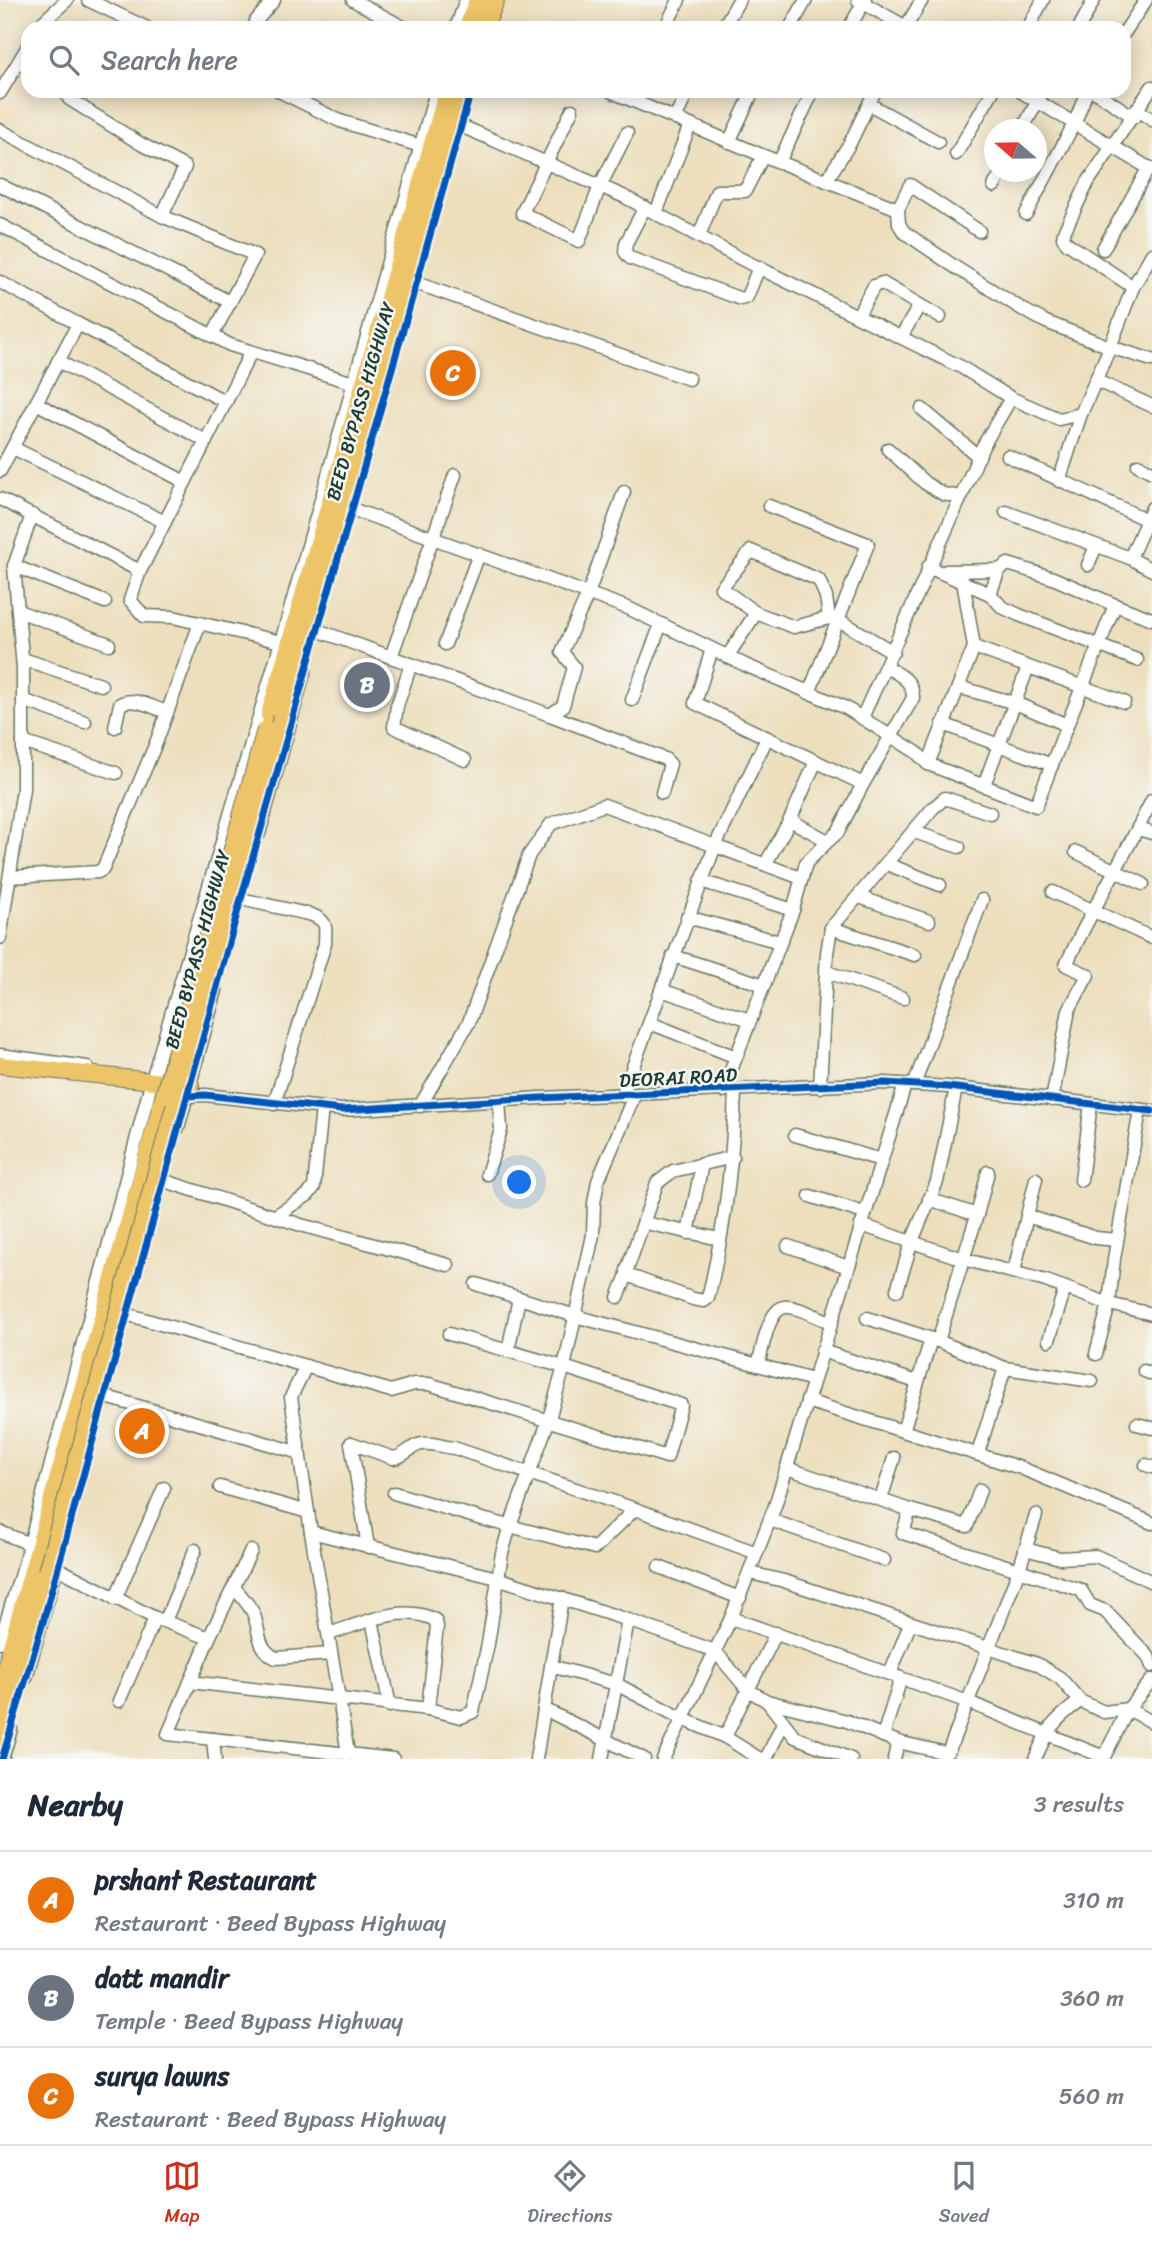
<!DOCTYPE html>
<html lang="en">
<head>
<meta charset="utf-8">
<style>
	:root { --surface:#fff; --page:#f6f6f7; --text:#1f2937; --muted:#747a83; --line:#e0e1e3; --accent:#c8321e }
	body { margin:0; font-family:Sriracha,sans-serif; background:var(--page); color:var(--text) }
	.compass { position:absolute; left:984px; top:119px; width:63px; height:63px; border-radius:50%; background:var(--surface); box-shadow:0 4px 18px #0003; rotate:290deg }
	.you { position:absolute; left:520px; top:1183px; width:24px; height:24px; margin:-18px; border:5px solid #fff; border-radius:50%; background:#1a73e8; box-shadow:0 0 0 10px #1a73e833 }
	.badge { display:grid; place-items:center; width:46px; height:46px; border-radius:50%; background:var(--accent); color:#fff; font-size:23px; font-weight:700 }
	.pin { position:absolute; translate:-50% -50%; border:4px solid #fff; box-shadow:0 2px 7px #0006 }
	.list { margin:0; padding:0; list-style:none }
	h2 { display:flex; justify-content:space-between; align-items:center; height:91px; margin:0; padding:0 28px; font-size:30px }
	h2 small { font-size:23px; font-weight:400; color:var(--muted) }
	.list li { display:grid; grid-template-columns:46px 1fr auto; gap:21px; align-items:center; box-sizing:border-box; height:98px; padding:0 28px; border-top:2px solid var(--line) }
	.list b { display:block; font-size:26px; white-space:nowrap }
	.list p { margin:0; font-size:23px; white-space:nowrap; color:var(--muted) }
	.list em { font-size:23px; font-style:normal; color:var(--muted) }
	.icon { flex:none; width:38px; height:38px; fill:none; stroke:currentColor; stroke-width:2; stroke-linecap:round; stroke-linejoin:round }
	.map { position:relative; flex:none; width:1152px; height:1759px; overflow:hidden }
	.search { position:absolute; background:var(--surface); box-shadow:0 4px 18px #0003; left:21px; right:21px; top:21px; height:77px; display:flex; align-items:center; gap:18px; box-sizing:border-box; padding:0 24px; border-radius:21px; color:var(--muted); font-size:26px }
	.sheet { height:385px; background:var(--surface) }
	nav { display:flex; justify-content:space-around; align-items:center; box-sizing:border-box; height:98px; border-top:2px solid var(--line); background:var(--surface); font-size:19px; color:var(--muted) }
	nav a { display:grid; justify-items:center; gap:4px }
	nav .on { color:var(--accent) }
	.map>svg:first-child { display:block }
	.lines { fill:none; stroke-linecap:round; stroke-linejoin:round }
	.minor-casing { stroke:#677664; stroke-width:15 }
	.major-casing { stroke:#677664; stroke-width:18 }
	.highway-casing { stroke:#677664; stroke-width:20 }
	.minor { stroke:#fff; stroke-width:12 }
	.major { stroke:#eec469; stroke-width:16 }
	.highway { stroke:#eec469; stroke-width:18 }
	.highway-bridge-casing { stroke:#677664; stroke-width:20; stroke-linecap:butt }
	.highway-bridge { stroke:#eec469; stroke-width:18 }
	.cycleway-casing { stroke:#f6f6f2; stroke-width:11 }
	.cycleway { stroke:#0057b8; stroke-width:7 }
	.labels { text-anchor:middle; stroke-width:5; stroke-linejoin:round; paint-order:stroke }
	.street-label { font-size:19px; fill:#1f3d34; stroke:#f6f6f2 }
</style>
</head>
<body>
<div class="map">
<svg width="1152" height="1759" viewBox="0 0 1152 1759">
	<rect width="100%" height="100%" fill="#f6f6f2"/>
	<filter id="ink" filterUnits="userSpaceOnUse"><feTurbulence type="fractalNoise" baseFrequency=".0143" numOctaves="2"/><feDisplacementMap in="SourceGraphic" scale="14" xChannelSelector="R" yChannelSelector="G"/><feConvolveMatrix kernelMatrix="1 2 1 2 8 2 1 2 1" color-interpolation-filters="sRGB"/></filter>
	<filter id="wash" filterUnits="userSpaceOnUse"><feTurbulence type="fractalNoise" baseFrequency=".00686" numOctaves="4" result="noise"/><feDisplacementMap in="SourceGraphic" scale="28" xChannelSelector="R" yChannelSelector="G"/><feGaussianBlur stdDeviation="1.57" result="paint"/><feColorMatrix in="noise" values="0 0 0 0 0 0 0 0 0 0 0 0 0 0 0 0 0 1.4 0 .05"/><feComposite in="paint" operator="in"/></filter>
	<g filter="url(#wash)">
		<rect width="100%" height="100%" fill="#eddfbe"/>
	</g>
	<g filter="url(#ink)">
		<g class="lines">
			<g class="minor-casing">
				<g id="minor">
					<path d="M88 0 147 28"/>
					<path d="M353 0 405 28"/>
					<path d="M858 0 908 28"/>
					<path d="M41 28 43 22 67 0"/>
					<path d="M254 28 256 21 274 0"/>
					<path d="M456 28 466 0"/>
					<path d="M665 28 679 0"/>
					<path d="M723 28 739 0"/>
					<path d="M790 28 806 0"/>
					<path d="M849 28 865 0"/>
					<path d="M905 28 922 0"/>
					<path d="M1028 28 1043 0"/>
					<path d="M1079 28 1094 0"/>
					<path d="M1124 33 1146 0"/>
					<path d="M279 91 340 121 427 148"/>
					<path d="M610 91 759 154 898 209 910 185 979 231"/>
					<path d="M1020 91 1152 170"/>
					<path d="M1094 91 1134 117"/>
					<path d="M0 93 28 46"/>
					<path d="M69 99 141 144 185 167 162 216"/>
					<path d="M869 104 938 142"/>
					<path d="M572 110 522 213 579 241 600 186 627 133"/>
					<path d="M1138 110 1152 120"/>
					<path d="M675 119 688 91"/>
					<path d="M454 123 623 196 747 262 961 367 1011 398 1059 419 1081 414"/>
					<path d="M0 130 162 216 255 255 212 336"/>
					<path d="M1022 130 1043 91"/>
					<path d="M729 142 753 91"/>
					<path d="M956 154 993 91"/>
					<path d="M779 162 813 91"/>
					<path d="M826 181 850 143 875 91"/>
					<path d="M0 185 230 302"/>
					<path d="M994 186 1002 172"/>
					<path d="M645 207 626 243 625 252 630 258 741 299 747 297 759 267"/>
					<path d="M898 209 899 224 904 232 955 267 1022 309 1046 322 1110 347 1133 287 1152 254"/>
					<path d="M656 213 690 125"/>
					<path d="M1026 214 1075 122 1087 91"/>
					<path d="M0 225 230 345 360 385"/>
					<path d="M699 236 717 191H745L763 156"/>
					<path d="M1103 249 1149 167"/>
					<path d="M410 281 689 379"/>
					<path d="M0 282 78 324"/>
					<path d="M1133 287 1067 243 1063 238 1064 232 1088 182 1152 87"/>
					<path d="M858 315 874 286 882 283 940 317"/>
					<path d="M901 337 919 306"/>
					<path d="M251 352 140 571 130 600 144 616 173 617 281 642"/>
					<path d="M58 361 206 441"/>
					<path d="M1097 381 1152 406"/>
					<path d="M36 403 185 482"/>
					<path d="M922 409 979 457"/>
					<path d="M13 448 165 522"/>
					<path d="M1008 456 1147 520 1152 508"/>
					<path d="M1138 465 1152 472"/>
					<path d="M0 471 78 324 226 402"/>
					<path d="M1059 481 1081 414 1110 347 1152 360"/>
					<path d="M961 497 983 446 1011 398"/>
					<path d="M0 499 140 571"/>
					<path d="M769 506 868 544 809 693"/>
					<path d="M346 507 628 608 745 665 846 708 916 752 928 764 1036 806 1067 725"/>
					<path d="M1006 512 1130 558 1147 520 1152 522"/>
					<path d="M1130 558 1152 570"/>
					<path d="M1088 565 1096 546"/>
					<path d="M14 566 105 602"/>
					<path d="M928 567 990 594"/>
					<path d="M946 571 999 570"/>
					<path d="M1115 605 1152 619"/>
					<path d="M18 611 109 644"/>
					<path d="M756 613 721 588 751 551 819 580 826 597 829 618"/>
					<path d="M317 630 550 715 563 706 574 667 562 652 588 594 624 492"/>
					<path d="M445 644 479 554"/>
					<path d="M974 647 1124 702"/>
					<path d="M712 649 695 703 863 784"/>
					<path d="M391 657 455 475"/>
					<path d="M727 657 756 613 794 627 829 618 837 619 893 652"/>
					<path d="M23 659 101 685"/>
					<path d="M411 664 397 706 394 727 465 760"/>
					<path d="M958 687 1015 703 1067 725 1115 605 1053 578 1008 564 999 570 990 594 1002 607 1019 615 1137 660"/>
					<path d="M23 700 85 722"/>
					<path d="M632 700 661 624"/>
					<path d="M550 715 665 759 670 764 662 793"/>
					<path d="M862 718 961 497 943 494 925 483 888 449"/>
					<path d="M943 724 1052 765"/>
					<path d="M115 727 120 704C134 696 153 708 167 712"/>
					<path d="M23 742 116 773"/>
					<path d="M928 764 974 647 963 581"/>
					<path d="M984 785 1028 667"/>
					<path d="M1138 829 1152 833"/>
					<path d="M914 832 959 847"/>
					<path d="M259 834 305 670"/>
					<path d="M828 841 838 832 863 784 913 698C913 680 900 675 886 667"/>
					<path d="M1076 852 1143 884"/>
					<path d="M766 863 790 820"/>
					<path d="M887 864 940 885"/>
					<path d="M10 877 98 872 103 869 156 743 200 623"/>
					<path d="M701 881 793 910"/>
					<path d="M1053 892 1152 938"/>
					<path d="M859 897 929 921"/>
					<path d="M241 899 312 915C329 922 325 928 325 944L274 1104"/>
					<path d="M687 917 780 942"/>
					<path d="M831 928 915 955"/>
					<path d="M0 938 23 789V668L14 566 32 515"/>
					<path d="M673 956 764 985"/>
					<path d="M827 972 903 998"/>
					<path d="M661 990 750 1020"/>
					<path d="M650 1023 736 1057"/>
					<path d="M0 1055 87 1067"/>
					<path d="M914 1085 982 900"/>
					<path d="M820 1087 827 953 831 928 933 808 945 798 990 813"/>
					<path d="M723 1091 793 910 806 863 828 841 790 820 816 761"/>
					<path d="M188 1096 205 1095 342 1110 540 1098 885 1083 948 1087 1152 1111"/>
					<path d="M622 1096 715 846 801 878"/>
					<path d="M1052 1100 1069 1010 1088 975 1066 965C1092 908 1125 856 1152 800"/>
					<path d="M420 1106 469 1022 529 855 551 824 604 805 715 846 767 738"/>
					<path d="M178 1128 216 990"/>
					<path d="M795 1135 881 1160"/>
					<path d="M733 1157 673 1171 657 1183 627 1270V1275L693 1299 704 1301 708 1298C725 1229 733 1162 735 1091"/>
					<path d="M487 1174 501 1130 499 1101"/>
					<path d="M162 1180 301 1225 448 1265"/>
					<path d="M1081 1180 1091 1104"/>
					<path d="M810 1196 864 1213"/>
					<path d="M929 1199 977 1215 938 1341"/>
					<path d="M977 1215 988 1172"/>
					<path d="M275 1216 308 1195 314 1187 322 1108"/>
					<path d="M1027 1216 1036 1179"/>
					<path d="M645 1223 720 1239"/>
					<path d="M861 1225 963 1259 1046 1281 1109 1304 1152 1314"/>
					<path d="M688 1233 702 1164"/>
					<path d="M788 1246 848 1267"/>
					<path d="M1014 1272 1027 1216 1096 1238 1117 1240"/>
					<path d="M476 1284 575 1316 758 1365C763 1349 768 1304 789 1307 802 1308 818 1318 831 1322"/>
					<path d="M897 1290 912 1241 937 1182 956 1088"/>
					<path d="M618 1297 627 1275"/>
					<path d="M126 1314 391 1391 414 1384H429L667 1457 681 1405 564 1367 449 1334"/>
					<path d="M867 1318 938 1341 1005 1368 1092 1381"/>
					<path d="M1049 1340 1065 1288"/>
					<path d="M508 1351 519 1298"/>
					<path d="M822 1351 917 1382"/>
					<path d="M1096 1354 1109 1304 1114 1259 1140 1110"/>
					<path d="M758 1365 813 1380"/>
					<path d="M306 1366 291 1397 311 1532 348 1753"/>
					<path d="M1144 1371 1152 1374"/>
					<path d="M103 1396 300 1453"/>
					<path d="M807 1401 1021 1468 1152 1523"/>
					<path d="M1137 1424 1152 1428"/>
					<path d="M903 1431 931 1339"/>
					<path d="M978 1453 1005 1368"/>
					<path d="M1146 1465 1152 1467"/>
					<path d="M787 1468 910 1510 903 1533 1081 1590 1090 1605 1105 1611 1148 1656 1152 1666"/>
					<path d="M220 1487 308 1512"/>
					<path d="M394 1493 482 1519 595 1548 635 1509"/>
					<path d="M881 1499 894 1458"/>
					<path d="M910 1510 967 1526 980 1490"/>
					<path d="M770 1520 884 1560"/>
					<path d="M0 1532 30 1544"/>
					<path d="M311 1532 497 1578 628 1620 715 1651 748 1690 767 1701 795 1737 851 1759"/>
					<path d="M368 1547 351 1443 393 1458C404 1457 409 1448 418 1445 428 1441 443 1447 454 1448L635 1509 757 1553"/>
					<path d="M1025 1549 1060 1558 1096 1556 1152 1582"/>
					<path d="M659 1567 740 1598"/>
					<path d="M57 1568 155 1618 209 1638 168 1734 393 1759"/>
					<path d="M750 1573 784 1581 1037 1664 1060 1678 1080 1701 1104 1712 1128 1709 1152 1722"/>
					<path d="M234 1587C240 1595 250 1605 254 1615 260 1632 257 1649 276 1658L331 1654"/>
					<path d="M115 1599 164 1488"/>
					<path d="M731 1618 968 1702 1104 1757"/>
					<path d="M372 1620 390 1706"/>
					<path d="M165 1621 195 1550"/>
					<path d="M329 1634C361 1624 402 1603 435 1620L437 1626 428 1709"/>
					<path d="M209 1638 251 1551"/>
					<path d="M0 1642 30 1544 153 1076 281 642 436 91"/>
					<path d="M551 1666 616 1684 683 1719 725 1737 760 1759"/>
					<path d="M890 1674 910 1624"/>
					<path d="M26 1678 57 1567"/>
					<path d="M190 1682 428 1709 461 1717 473 1712 488 1644 502 1553 510 1526 548 1422 564 1367 593 1235 594 1203 598 1181 634 1096"/>
					<path d="M119 1701 155 1618"/>
					<path d="M767 1701 847 1721 898 1742 894 1759"/>
					<path d="M544 1709 644 1759"/>
					<path d="M883 1736 901 1678"/>
					<path d="M725 1737 776 1633"/>
					<path d="M213 1739 215 1759"/>
					<path d="M898 1742 946 1753 949 1750 1019 1570 1036 1515"/>
					<path d="M2 1759 11 1729"/>
					<path d="M536 1759 562 1598"/>
					<path d="M602 1759 628 1620"/>
					<path d="M663 1759 731 1618 774 1509 905 1085"/>
					<path d="M766 1759 783 1723"/>
					<path d="M1035 1759C1048 1728 1053 1721 1080 1701"/>
					<path d="M1103 1759 1128 1709 1152 1680"/>
				</g>
			</g>
			<g class="major-casing">
				<path id="major" d="M0 1065 191 1085"/>
			</g>
			<g class="highway-casing">
				<g id="highway">
					<path d="M468 28 478 0"/>
					<path d="M484 28 495 0"/>
					<path d="M270 715 448 91"/>
					<path d="M282 718 346 507 464 91"/>
					<path d="M0 1690 165 1094"/>
					<path d="M0 1738 47 1572"/>
				</g>
			</g>
			<use href="#minor" class="minor"/>
			<use href="#major" class="major"/>
			<use href="#highway" class="highway"/>
			<g class="highway-bridge-casing">
				<g id="highway-bridge">
					<path d="M165 1094 266 730"/>
					<path d="M47 1572 282 718"/>
				</g>
			</g>
			<use href="#highway-bridge" class="highway-bridge"/>
			<g class="cycleway-casing">
				<g id="cycleway">
					<path d="M188 1096 205 1095 342 1110 540 1098 885 1083 948 1087 1152 1111"/>
					<path d="M2 1759 43 1622 241 899 471 91"/>
				</g>
			</g>
			<use href="#cycleway" class="cycleway"/>
		</g>
	</g>
	<g class="labels">
		<g class="street-label">
			<text transform="translate(360 401) rotate(-74)" y="7">BEED BYPASS HIGHWAY</text>
			<text transform="translate(197 949) rotate(-75)" y="7">BEED BYPASS HIGHWAY</text>
			<text transform="translate(678 1077) rotate(-3)" y="7">DEORAI ROAD</text>
		</g>
	</g>
</svg>
<svg class="compass" viewBox="-18 -18 36 36"><path d="M0-13l5 13h-10z" fill="#e53935"/><path d="M0 13l5-13h-10z" fill="#747a83"/></svg>
<div class="you"></div>
<div class="pin badge" style="left:142px;top:1431px;background:#e8710a">A</div>
<div class="pin badge" style="left:367px;top:685px;background:#6b7280">B</div>
<div class="pin badge" style="left:453px;top:373px;background:#e8710a">C</div>
<div class="search"><svg class="icon" aria-label="search" viewBox="0 0 24 24"><circle cx="10" cy="10" r="6"/><path d="M15 15l6 6"/></svg>Search here</div>
</div>
<section class="sheet">
<h2>Nearby<small>3 results</small></h2>
<ul class="list">
<li><span class="badge" style="background:#e8710a">A</span><div><b>prshant Restaurant</b><p>Restaurant · Beed Bypass Highway</p></div><em>310 m</em></li>
<li><span class="badge" style="background:#6b7280">B</span><div><b>datt mandir</b><p>Temple · Beed Bypass Highway</p></div><em>360 m</em></li>
<li><span class="badge" style="background:#e8710a">C</span><div><b>surya lawns</b><p>Restaurant · Beed Bypass Highway</p></div><em>560 m</em></li>
</ul>
</section>
<nav>
<a class="on"><svg class="icon" aria-label="map" viewBox="0 0 24 24"><path d="M3 6l6-2 6 2 6-2v14l-6 2-6-2-6 2zM9 4v14M15 6v14"/></svg>Map</a>
<a><svg class="icon" aria-label="directions" viewBox="0 0 24 24"><path d="M12 3l9 9-9 9-9-9zM9 14v-3h6M13 9l2 2-2 2"/></svg>Directions</a>
<a><svg class="icon" aria-label="saved" viewBox="0 0 24 24"><path d="M7 4h10v16l-5-4-5 4z"/></svg>Saved</a>
</nav>
</body>
</html>
